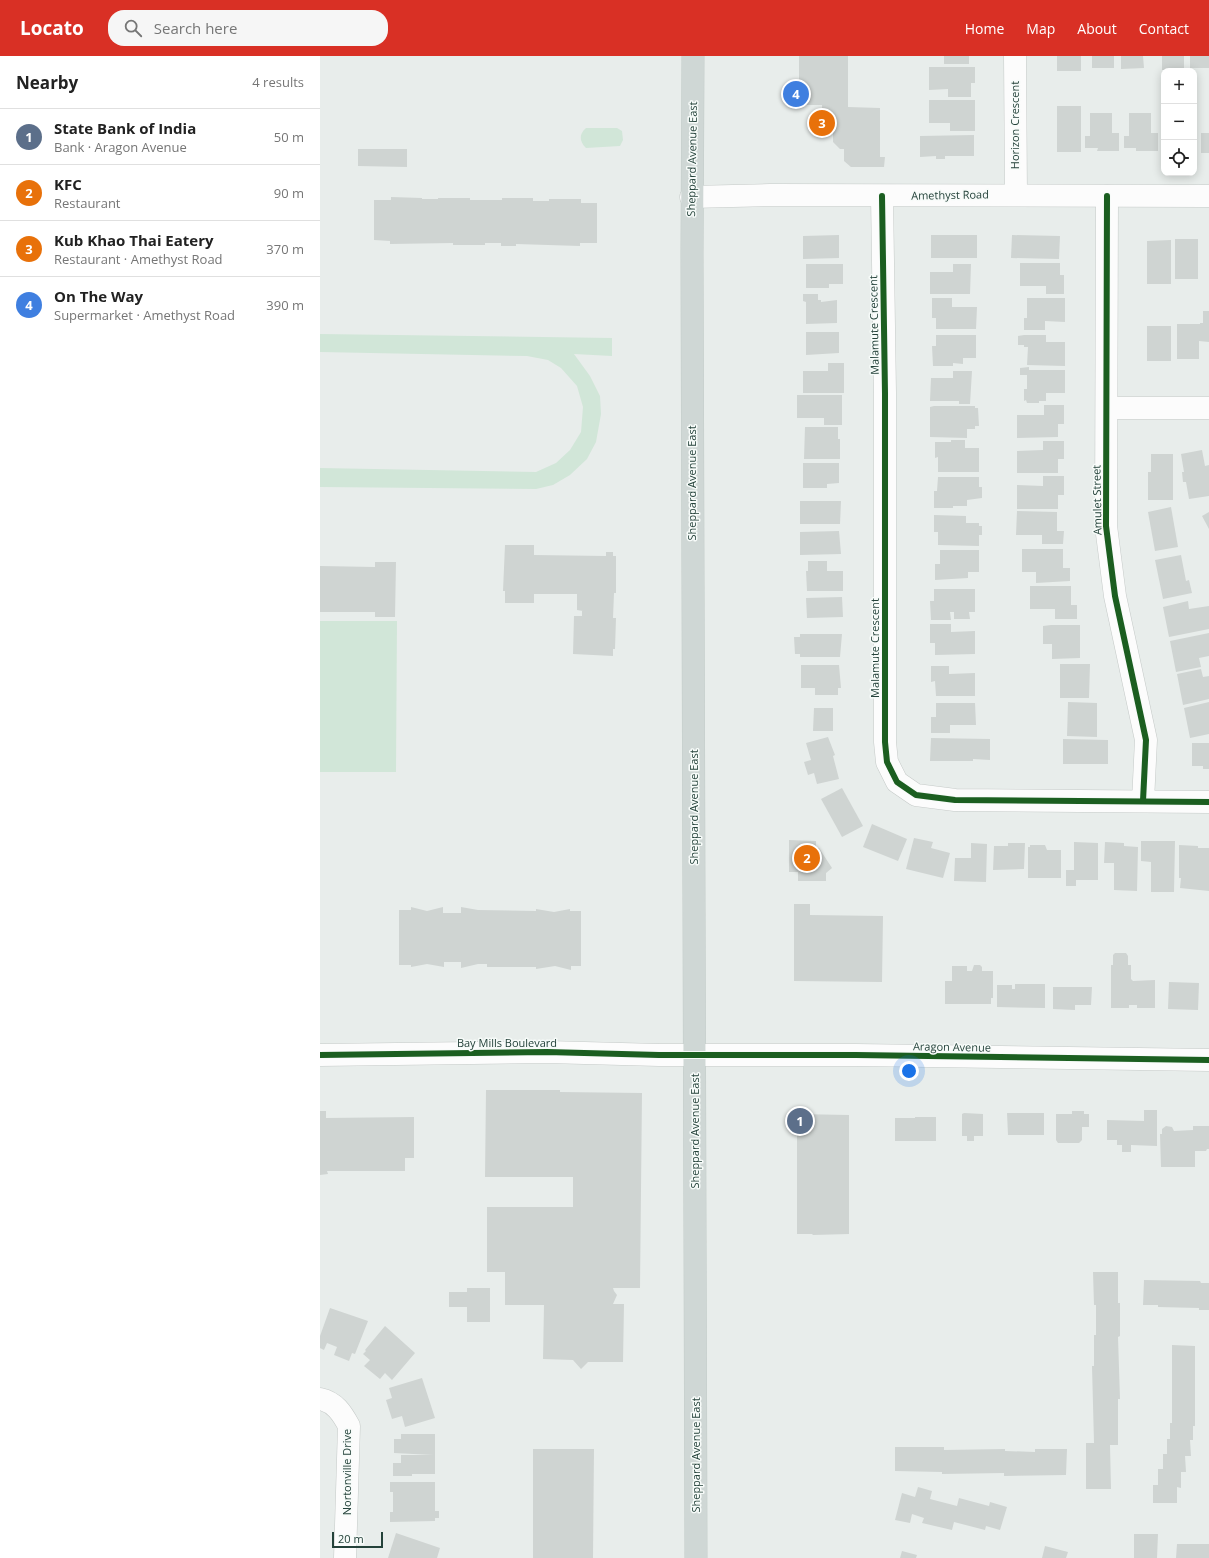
<!DOCTYPE html>
<html lang="en">
<head>
<meta charset="utf-8">
<style>
	:root { --surface:#fff; --page:#f6f6f6; --text:#222; --muted:#767676; --line:#e0e0e0; --accent:#d93025 }
	body { margin:0; font-family:"Open Sans",sans-serif; background:var(--page); color:var(--text) }
	.controls { position:absolute; right:12px; top:12px; display:grid; overflow:hidden; border-radius:8px; box-shadow:0 2px 10px #0003 }
	.controls button { width:36px; height:36px; display:grid; place-items:center; padding:0; border:0; border-bottom:1px solid var(--line); background:var(--surface); color:var(--text); font:20px sans-serif }
	.scale { position:absolute; left:12px; bottom:10px; width:51px; box-sizing:border-box; padding-left:4px; border:2px solid #24423a; border-top:0; font-size:11px; line-height:14px; white-space:nowrap; color:#24423a; -webkit-text-stroke:3px #f7fbf9; paint-order:stroke }
	.you { position:absolute; left:589px; top:1015px; width:14px; height:14px; margin:-10px; border:3px solid #fff; border-radius:50%; background:#1a73e8; box-shadow:0 0 0 6px #1a73e833 }
	.badge { display:grid; place-items:center; width:26px; height:26px; border-radius:50%; background:var(--accent); color:#fff; font-size:13px; font-weight:700 }
	.pin { position:absolute; translate:-50% -50%; border:2px solid #fff; box-shadow:0 1px 4px #0006 }
	.list { margin:0; padding:0; list-style:none }
	h2 { display:flex; justify-content:space-between; align-items:center; height:52px; margin:0; padding:0 16px; font-size:17px }
	h2 small { font-size:13px; font-weight:400; color:var(--muted) }
	.list li { display:grid; grid-template-columns:26px 1fr auto; gap:12px; align-items:center; box-sizing:border-box; height:56px; padding:0 16px; border-top:1px solid var(--line) }
	.list b { display:block; font-size:15px; white-space:nowrap }
	.list p { margin:0; font-size:13px; white-space:nowrap; color:var(--muted) }
	.list em { font-size:13px; font-style:normal; color:var(--muted) }
	.icon { flex:none; width:22px; height:22px; fill:none; stroke:currentColor; stroke-width:2; stroke-linecap:round; stroke-linejoin:round }
	.map { position:relative; flex:none; width:889px; height:1502px; overflow:hidden }
	header { display:flex; align-items:center; gap:24px; box-sizing:border-box; height:56px; padding:0 20px; background:var(--accent); color:#fff }
	header strong { font-size:19px }
	nav { display:flex; gap:22px; margin-inline-start:auto; font-size:14px }
	.search { width:280px; height:36px; background:var(--page); display:flex; align-items:center; gap:10px; box-sizing:border-box; padding:0 14px; border-radius:16px; color:var(--muted); font-size:15px }
	main { display:flex }
	aside { flex:1; background:var(--surface) }
	.map>svg:first-child { display:block }
	.green { fill:#d1e6d8 }
	.building { fill:#cfd4d2 }
	.lines { fill:none; stroke-linecap:round; stroke-linejoin:round }
	.minor-casing { stroke:#c5cac8; stroke-width:23 }
	.major-casing { stroke:#c3ccc9; stroke-width:23 }
	.minor { stroke:#fcfcfc; stroke-width:22 }
	.major { stroke:#cfd7d5; stroke-width:22 }
	.cycleway-casing { stroke:#f7fbf9; stroke-width:8 }
	.cycleway { stroke:#1b5e20; stroke-width:6 }
	.labels { text-anchor:middle; stroke-width:3; stroke-linejoin:round; paint-order:stroke }
	.street-label { font-size:11px; fill:#24423a; stroke:#f7fbf9 }
</style>
</head>
<body>
<header>
<strong>Locato</strong>
<div class="search"><svg class="icon" aria-label="search" viewBox="0 0 24 24"><circle cx="10" cy="10" r="6"/><path d="M15 15l6 6"/></svg>Search here</div>
<nav><a>Home</a><a>Map</a><a>About</a><a>Contact</a></nav>
</header>
<main>
<aside>
<h2>Nearby<small>4 results</small></h2>
<ul class="list">
<li><span class="badge" style="background:#5c6f8a">1</span><div><b>State Bank of India</b><p>Bank · Aragon Avenue</p></div><em>50 m</em></li>
<li><span class="badge" style="background:#e8710a">2</span><div><b>KFC</b><p>Restaurant</p></div><em>90 m</em></li>
<li><span class="badge" style="background:#e8710a">3</span><div><b>Kub Khao Thai Eatery</b><p>Restaurant · Amethyst Road</p></div><em>370 m</em></li>
<li><span class="badge" style="background:#3f7fe0">4</span><div><b>On The Way</b><p>Supermarket · Amethyst Road</p></div><em>390 m</em></li>
</ul>
</aside>
<div class="map">
<svg width="889" height="1502" viewBox="0 0 889 1502">
	<rect width="100%" height="100%" fill="#e8edeb"/>
	<g class="green">
		<path d="M266 72H297L302 75 303 84 300 90 266 92C259 85 259 78 266 72Z"/>
		<path d="M0 278 292 282V300L254 298 270 320 280 340 281 358 276 386 267 403 250 419 233 429 216 433 0 431V412L216 416 236 407 250 394 261 376 263 351 257 330 241 312 228 304 207 300 0 296Z"/>
		<path d="M0 565H77L76 716H0Z"/>
	</g>
	<g class="building">
		<path d="M479 0H528V51L560 52V101H565L564 111H531L524 105V93H520L513 86V74H509L502 67V49H483L479 45Z"/>
		<rect x="624" y="0" width="25" height="8"/>
		<rect x="737" y="0" width="24" height="15"/>
		<rect x="772" y="0" width="22" height="12"/>
		<path d="M801 0H823L824 12 801 13Z"/>
		<rect x="842" y="0" width="22" height="14"/>
		<rect x="870" y="0" width="19" height="12"/>
		<path d="M609 11H655V27H651V41H628V33L609 34Z"/>
		<path d="M609 44H655V75H630V67H609Z"/>
		<rect x="737" y="50" width="24" height="46"/>
		<path d="M770 57H792V77H799V95H777L778 92H765V80H770Z"/>
		<path d="M809 57H831V77H838V95H816V92H804V80H809Z"/>
		<rect x="874" y="77" width="2" height="20"/>
		<rect x="881" y="77" width="8" height="20"/>
		<path d="M654 79V100H625V103H616V100L600 101V80Z"/>
		<path d="M38 93H87V111L38 110Z"/>
		<path d="M71 141 102 142V143H118V142H150V144H182V142H213V145H229V143H261V147H277V187H260V190L196 188V190H181V187H165V189H133V187L70 188V185L54 184V144H71Z"/>
		<path d="M519 179V202L483 203V180Z"/>
		<rect x="611" y="179" width="46" height="23"/>
		<path d="M692 179 740 180 739 203 691 202Z"/>
		<rect x="855" y="183" width="23" height="40"/>
		<path d="M851 184V228H827V185Z"/>
		<path d="M700 207H740V219H744V238H726V230H700Z"/>
		<path d="M486 208H523V228H509V232H486Z"/>
		<path d="M633 208H651L650 238H610V216H633Z"/>
		<path d="M483 238H498V244H501V246L517 244V267L486 268V246L483 245Z"/>
		<path d="M612 242H632V251H657L656 273H616V262H612Z"/>
		<path d="M707 242H745V266L725 265V274H704V262H707Z"/>
		<path d="M883 255H889V286L879 285V303H857V268H880V267H883Z"/>
		<rect x="827" y="270" width="24" height="35"/>
		<path d="M486 276H519V297L486 299Z"/>
		<path d="M616 279H656V302H643V308L633 307V310H613L612 290H616Z"/>
		<path d="M704 279H726V286H745V310L707 309 708 291H704V289H698V280Z"/>
		<path d="M508 307H524V337H483V315H508Z"/>
		<path d="M709 311V314H745V337H726V345H719V347H707L706 344 704 345V333H707V319H700V312Z"/>
		<path d="M633 315H652L650 348H639V345H610L611 322H633Z"/>
		<path d="M477 339H522V369H504V362H477Z"/>
		<path d="M724 349H744V368H738V381L697 382V359H724Z"/>
		<path d="M614 350H655V352H658L659 370H655V373H647V382L610 381V351Z"/>
		<path d="M485 371H518V383H520V403H484Z"/>
		<path d="M631 384H645V392H659V416H618V401L615 402V386H631Z"/>
		<path d="M723 385H744V403H738V417H697V395L723 394Z"/>
		<path d="M882 394 885 410 889 409V440L869 443 866 426H863L862 416H864L861 398Z"/>
		<path d="M831 398H853V444H828V416H831Z"/>
		<path d="M483 407H519V427L507 428V432H483Z"/>
		<path d="M723 420H744V439H738V453H697V429L723 430Z"/>
		<path d="M618 421H659V431H662V442L647 444V450H633V452H614V435H617Z"/>
		<path d="M480 445H521L520 468H480Z"/>
		<path d="M851 451 858 491 835 495 828 456Z"/>
		<path d="M697 455 737 456V475H744L743 488H722V479H696Z"/>
		<path d="M889 456V473L882 460Z"/>
		<path d="M614 459 646 460V467H659V470H662V479H659V490L618 489V476H614Z"/>
		<path d="M519 475 521 498 480 499V476Z"/>
		<path d="M185 489H214V499L286 500V496H293V500H296V537H294L293 562H296L295 593H293V600L253 598 254 560H262V555H263L257 554V538H214V547H185V535H183Z"/>
		<path d="M702 493H743V512H750V525L716 527V516H702Z"/>
		<path d="M620 494H659V516H648V522L615 524V508H620Z"/>
		<path d="M861 499 866 525 869 524 872 537 843 543 835 504Z"/>
		<path d="M488 505H507V515H523V535H487L486 515H488Z"/>
		<path d="M55 506H76L75 561H55V556H0V510L55 511Z"/>
		<path d="M710 530H751V549H757V563H735V553H710Z"/>
		<path d="M614 533H655V556H649L650 563H634V556H630L631 564H611L610 545H614Z"/>
		<path d="M522 541 523 561 487 562 486 542Z"/>
		<path d="M868 545 869 553 889 550V573L849 581 843 551Z"/>
		<path d="M610 568H631V576L655 575V598L615 599V587H610Z"/>
		<path d="M731 569H760V602L732 603V588H723V570Z"/>
		<path d="M889 577V600L879 602 881 611 856 616 850 585Z"/>
		<path d="M480 578H522L520 601H480V598H475L474 581H480Z"/>
		<path d="M740 608H770L769 642H740Z"/>
		<path d="M481 609H519L521 632H518V639H495V632H481Z"/>
		<path d="M611 610H629V618L655 617V640H616L615 625 611 626Z"/>
		<path d="M881 613 883 621 889 620V643L863 649 857 618Z"/>
		<path d="M748 646 777 647V681L747 680Z"/>
		<path d="M889 646V678L870 682 864 652Z"/>
		<path d="M616 647H655L656 669H630V677H611V661H616Z"/>
		<path d="M494 652H513V675H493Z"/>
		<path d="M508 681 515 699 513 700 519 723 497 728 494 717 488 719 484 706 491 704 486 687Z"/>
		<path d="M611 682 670 683V704L653 703V705H610Z"/>
		<path d="M743 683 788 684V708H743Z"/>
		<path d="M872 687H889V713H883V710H872Z"/>
		<path d="M522 732 543 770 522 781 501 743Z"/>
		<path d="M552 768 587 783 578 805 543 791Z"/>
		<path d="M594 782 613 786 611 792 630 797 623 822 586 813Z"/>
		<path d="M469 784 496 785V792H499L512 812 506 817V825H478V816H469Z"/>
		<path d="M821 785H855L854 836H831V806L821 805Z"/>
		<path d="M754 786 778 787V824H756V830H746V814H754Z"/>
		<path d="M785 786 804 787V790L818 791 817 835 794 834V807H784Z"/>
		<path d="M651 787 667 788 666 826 634 825 635 802H651Z"/>
		<path d="M688 787H705L704 813 673 814 674 790H688Z"/>
		<path d="M710 789H725L727 794H741V822H708V791H710Z"/>
		<path d="M859 789 878 790V792H889V835L860 832 861 822H859Z"/>
		<path d="M474 848H490V859L563 860 562 926 474 925Z"/>
		<path d="M91 851 107 855 123 851V857H141V851L158 854 216 855V853L234 856 250 853V855H261V910H251V914L235 910 216 913V911H167V908H158L141 912V906H124V911L107 908 91 911V909H79V854H91Z"/>
		<path d="M795 897H806L808 900V909H811V923L813 925 835 924V952H817V949H809V952H791V909H793V899Z"/>
		<path d="M654 909H660L662 911V915H673V942H671V948H625V925H632V910H647V915H652Z"/>
		<path d="M849 926 879 927 878 954 848 953Z"/>
		<path d="M695 928H725V952L677 951V929H692V933H695Z"/>
		<path d="M733 931H772L771 949H755V954L733 953Z"/>
		<path d="M166 1034H240V1036L322 1037 320 1232H293L294 1235 297 1239 293 1248H304L303 1306H268L261 1313 253 1304 223 1303 224 1249H185V1216H167V1151H253V1121H165Z"/>
		<path d="M824 1054H837V1090L811 1089V1096H802V1089H797V1084H787V1064L824 1065Z"/>
		<path d="M0 1055H6V1062L94 1061V1102H85V1115H7L8 1118 0 1119Z"/>
		<path d="M752 1055H764V1058H769V1071H762V1084L759 1087H738L736 1084V1058H752Z"/>
		<path d="M644 1057 663 1058V1080H654V1085H647V1080H642V1058Z"/>
		<path d="M687 1057H724V1079H688Z"/>
		<path d="M477 1058 529 1059V1178L493 1179 492 1178H477Z"/>
		<path d="M595 1061H616V1085H575V1062H595Z"/>
		<path d="M846 1070 852 1071 854 1075 873 1074V1070H889V1093H887L886 1095H875V1111H841L840 1078H842V1073Z"/>
		<path d="M773 1216H798V1247H800V1280L798 1281 800 1343H798V1389H790L791 1433H766V1387H774L772 1310H774V1279H776V1249H774Z"/>
		<path d="M824 1224 880 1225 881 1227H889V1254H879V1252L838 1251V1249H823Z"/>
		<path d="M147 1232H170V1266H147V1251H129V1236H147Z"/>
		<path d="M10 1252 48 1265 35 1298 32 1297 29 1305 14 1299 17 1291 7 1287 4 1294 0 1292V1280Z"/>
		<path d="M65 1270 95 1297 72 1324 65 1317 60 1323 44 1310 50 1304 43 1298 46 1295 45 1294Z"/>
		<path d="M852 1289 875 1290V1370H873V1384H870L871 1400H865L866 1416H861V1432L857 1431V1447H833V1429H838V1413H843V1398H847V1383H850V1367H852Z"/>
		<path d="M102 1322 115 1362 85 1371 82 1360 72 1363 66 1344 72 1342 69 1332Z"/>
		<path d="M81 1378H115V1418H92V1420H73V1407H81V1399H113L74 1397V1383H81Z"/>
		<path d="M575 1391H624V1394L685 1393V1395L715 1396V1393H747L746 1419 684 1420V1417L622 1418V1416L575 1415Z"/>
		<path d="M213 1393H274L273 1502H213Z"/>
		<path d="M70 1426H115V1455H119V1462H115V1465L70 1466V1456H73V1436H70Z"/>
		<path d="M598 1431 612 1435 610 1443 637 1450 639 1442 669 1450 670 1446 687 1451 680 1474 666 1470 665 1474 634 1466 632 1474 602 1467 604 1462 592 1458 590 1467 575 1464 582 1437 595 1441Z"/>
		<path d="M76 1477 120 1492 117 1502H68Z"/>
		<path d="M814 1478H838L837 1502H814Z"/>
		<path d="M857 1488H889V1502H856Z"/>
		<path d="M725 1490 748 1496 746 1502H722Z"/>
		<path d="M582 1495 597 1499 596 1502H580Z"/>
	</g>
	<g class="lines">
		<g class="minor-casing">
			<g id="minor">
				<path d="M695 0 696 139"/>
				<path d="M562 140 565 337V686L567 706 577 726 596 739 635 744 889 746"/>
				<path d="M787 140 786 470 795 540 826 684 823 745"/>
				<path d="M371 141 450 139 889 140"/>
				<path d="M787 352H889"/>
				<path d="M0 999 227 996 339 999H536L889 1004"/>
				<path d="M0 1343C15 1346 22 1357 29 1370L25 1502"/>
			</g>
		</g>
		<g class="major-casing">
			<path id="major" d="M373 0 372 197 376 1502"/>
		</g>
		<use href="#minor" class="minor"/>
		<use href="#major" class="major"/>
		<g class="cycleway-casing">
			<g id="cycleway">
				<path d="M562 140 565 337V686L567 706 577 726 596 739 635 744 889 746"/>
				<path d="M787 140 786 470 795 540 826 684 823 745"/>
				<path d="M0 999 227 996 339 999H536L889 1004"/>
			</g>
		</g>
		<use href="#cycleway" class="cycleway"/>
	</g>
	<g class="labels">
		<g class="street-label">
			<text transform="translate(695 69) rotate(-90)" y="4">Horizon Crescent</text>
			<text transform="translate(372 103) rotate(-89)" y="4">Sheppard Avenue East</text>
			<text transform="translate(630 139) rotate(-1)" y="4">Amethyst Road</text>
			<text transform="translate(554 269) rotate(-91)" y="4">Malamute Crescent</text>
			<text transform="translate(372 427) rotate(-90)" y="4">Sheppard Avenue East</text>
			<text transform="translate(777 444) rotate(-91)" y="4">Amulet Street</text>
			<text transform="translate(555 592) rotate(-90)" y="4">Malamute Crescent</text>
			<text transform="translate(374 751) rotate(-90)" y="4">Sheppard Avenue East</text>
			<text x="187" y="991">Bay Mills Boulevard</text>
			<text transform="translate(632 991) rotate(1)" y="4">Aragon Avenue</text>
			<text transform="translate(375 1075) rotate(-90)" y="4">Sheppard Avenue East</text>
			<text transform="translate(376 1399) rotate(-90)" y="4">Sheppard Avenue East</text>
			<text transform="translate(27 1416) rotate(-90)" y="4">Nortonville Drive</text>
		</g>
	</g>
</svg>
<div class="controls">
<button>+</button>
<button>−</button>
<button><svg class="icon" aria-label="locate" viewBox="0 0 24 24"><circle cx="12" cy="12" r="6"/><path d="M12 2v4M12 18v4M2 12h4M18 12h4"/></svg></button>
</div>
<div class="scale">20 m</div>
<div class="you"></div>
<div class="pin badge" style="left:480px;top:1065px;background:#5c6f8a">1</div>
<div class="pin badge" style="left:487px;top:802px;background:#e8710a">2</div>
<div class="pin badge" style="left:502px;top:67px;background:#e8710a">3</div>
<div class="pin badge" style="left:476px;top:38px;background:#3f7fe0">4</div>
</div>
</main>
</body>
</html>
